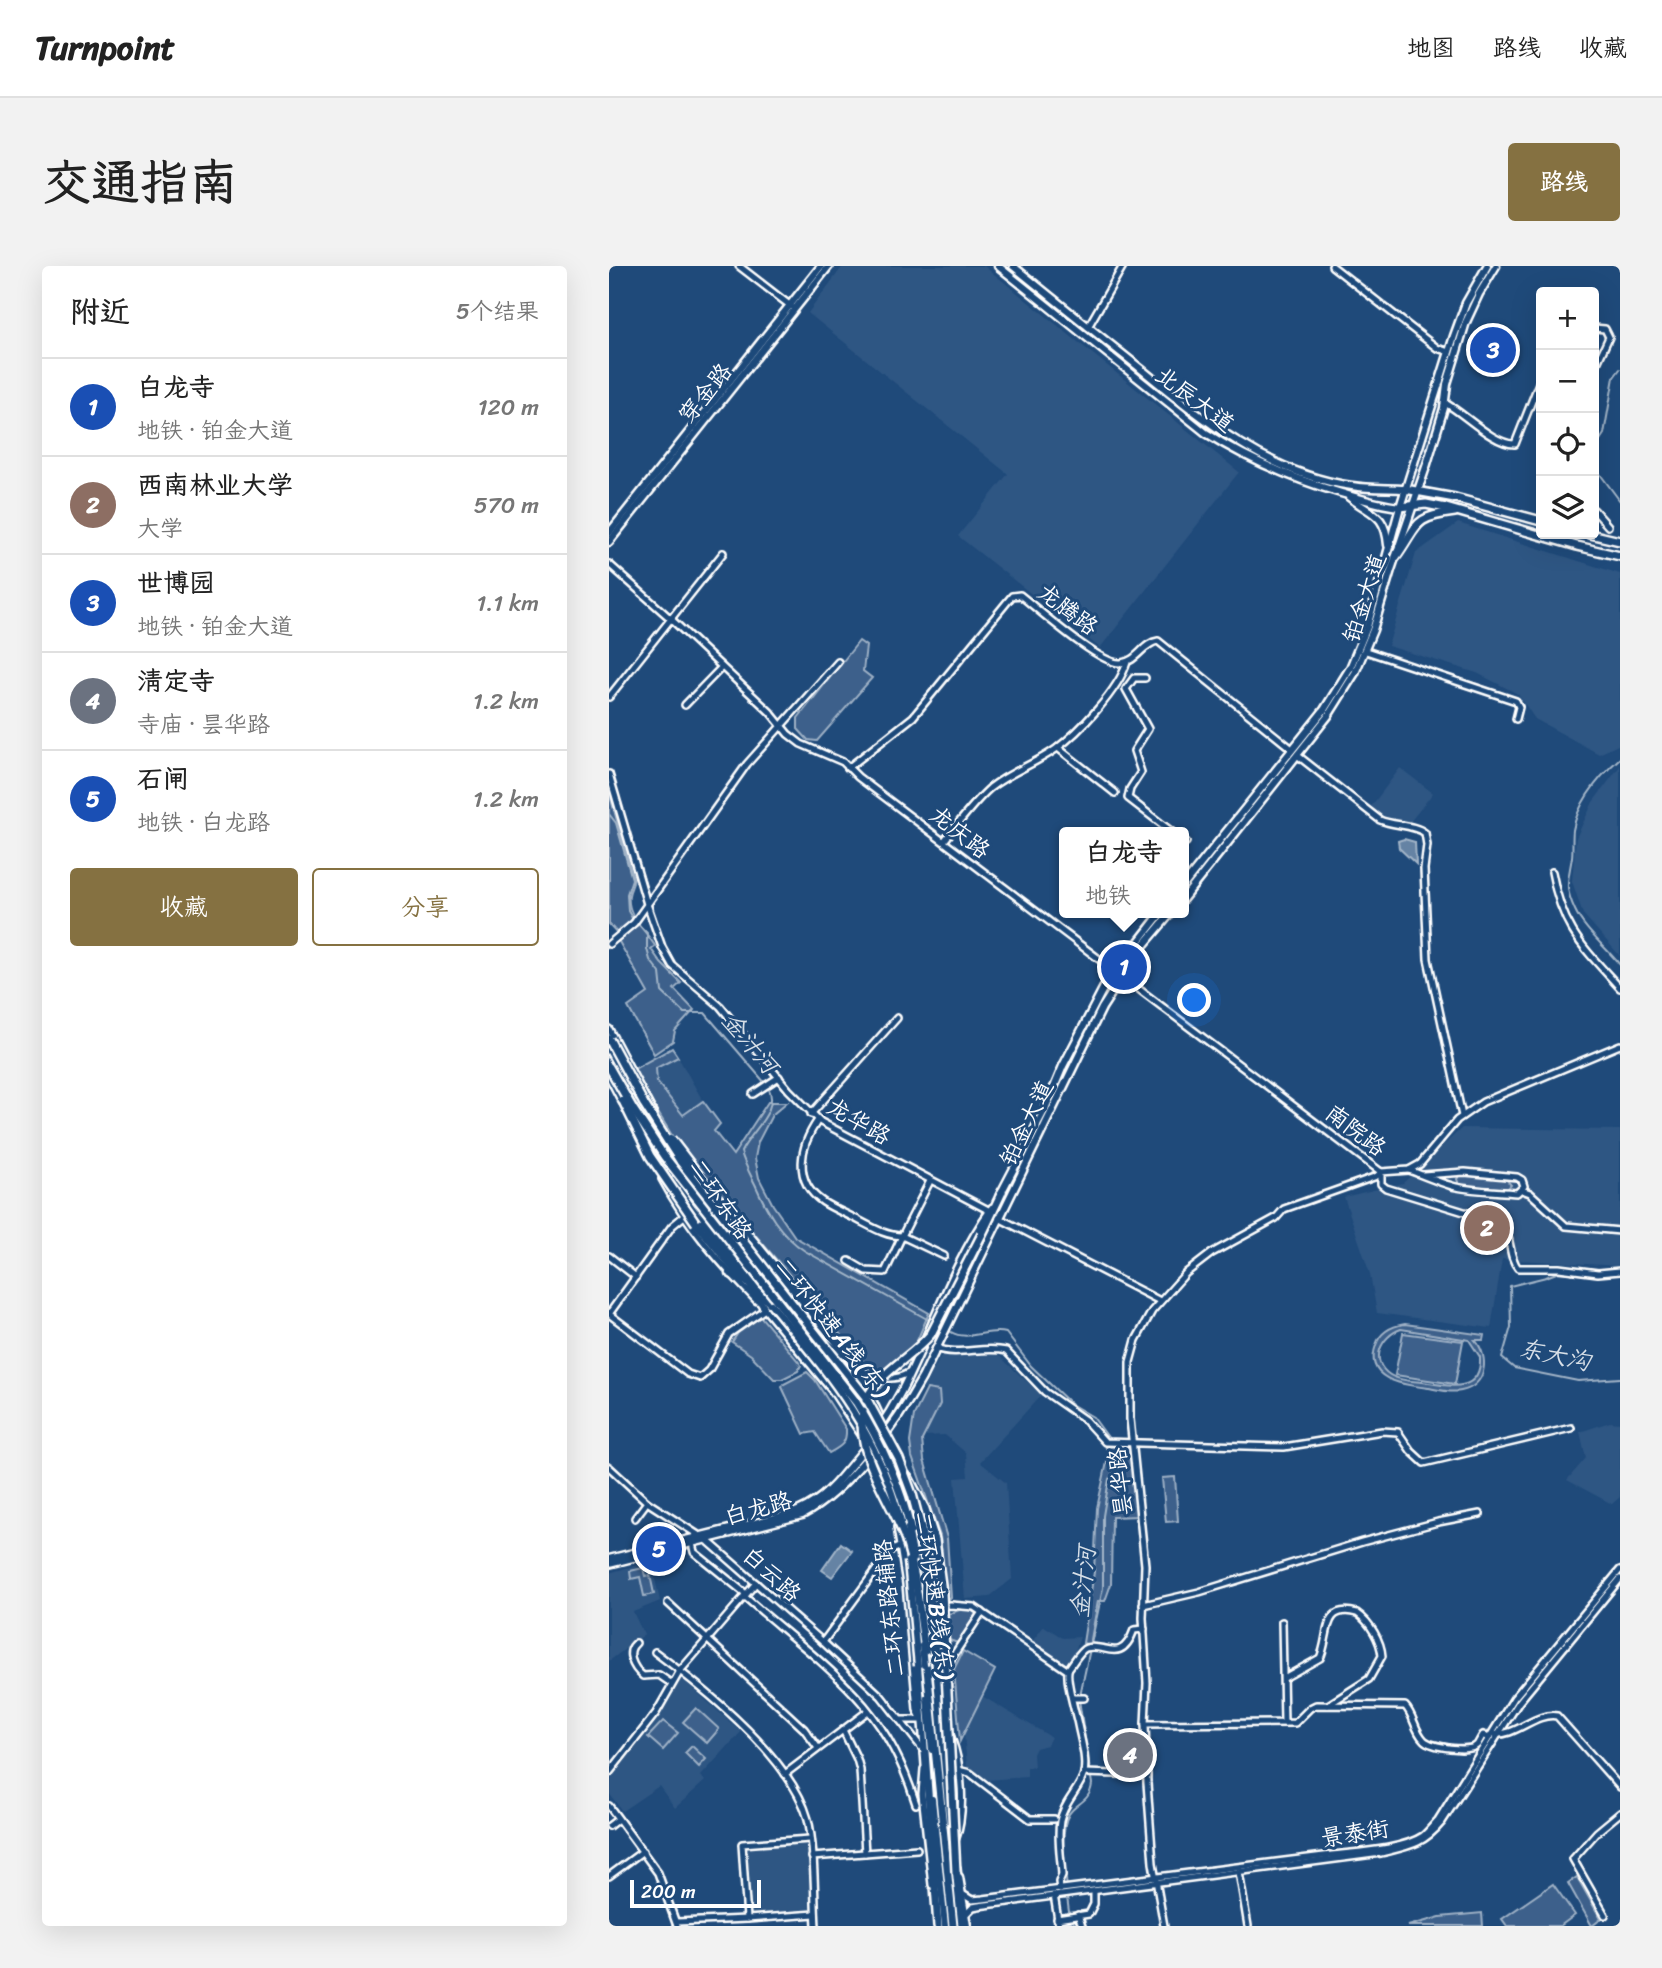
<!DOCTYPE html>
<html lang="zh">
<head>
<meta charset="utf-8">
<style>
	:root { --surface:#fff; --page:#f2f2f2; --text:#222; --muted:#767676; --line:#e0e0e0; --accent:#857141 }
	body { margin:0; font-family:Sriracha,"LXGW WenKai TC",sans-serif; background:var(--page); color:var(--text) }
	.controls { position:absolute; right:21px; top:21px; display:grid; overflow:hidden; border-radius:7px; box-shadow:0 7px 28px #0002 }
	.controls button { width:63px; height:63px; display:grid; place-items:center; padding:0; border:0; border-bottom:2px solid var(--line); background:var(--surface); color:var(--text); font:35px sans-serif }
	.scale { position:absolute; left:21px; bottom:18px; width:131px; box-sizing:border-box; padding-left:7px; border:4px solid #fff; border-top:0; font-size:19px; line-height:24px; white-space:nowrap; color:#fff; -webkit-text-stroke:5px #1f4a7a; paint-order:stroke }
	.you { position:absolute; left:586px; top:735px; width:24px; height:24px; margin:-18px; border:5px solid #fff; border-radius:50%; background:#1a73e8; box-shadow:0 0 0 10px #1a73e833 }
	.badge { display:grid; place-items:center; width:46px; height:46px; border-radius:50%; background:var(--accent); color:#fff; font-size:23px; font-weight:700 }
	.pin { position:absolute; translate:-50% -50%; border:4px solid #fff; box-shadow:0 2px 7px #0006 }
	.popup { position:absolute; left:450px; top:561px; width:130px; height:91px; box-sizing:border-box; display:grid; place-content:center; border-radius:7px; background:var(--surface); filter:drop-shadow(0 2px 5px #0005); font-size:23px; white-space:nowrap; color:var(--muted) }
	.popup b { font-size:26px; color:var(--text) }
	.popup::after { content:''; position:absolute; left:50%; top:100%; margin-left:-14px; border:14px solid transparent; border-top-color:var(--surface) }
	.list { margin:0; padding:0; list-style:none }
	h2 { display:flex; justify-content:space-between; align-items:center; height:91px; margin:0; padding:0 28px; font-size:30px }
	h2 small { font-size:23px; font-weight:400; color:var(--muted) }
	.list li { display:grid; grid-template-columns:46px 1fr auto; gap:21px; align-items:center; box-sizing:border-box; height:98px; padding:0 28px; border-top:2px solid var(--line) }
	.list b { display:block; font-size:26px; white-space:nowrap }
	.list p { margin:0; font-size:23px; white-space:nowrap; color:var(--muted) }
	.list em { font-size:23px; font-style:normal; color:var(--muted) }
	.actions { display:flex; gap:14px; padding:21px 28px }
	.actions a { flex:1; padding:16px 0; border:2px solid var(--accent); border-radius:7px; text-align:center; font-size:24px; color:var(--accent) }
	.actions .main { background:var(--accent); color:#fff }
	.icon { flex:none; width:38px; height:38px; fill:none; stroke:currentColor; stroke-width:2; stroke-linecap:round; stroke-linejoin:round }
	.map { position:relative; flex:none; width:1011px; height:1660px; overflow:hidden; border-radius:7px }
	header { display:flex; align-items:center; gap:42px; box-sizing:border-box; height:98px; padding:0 35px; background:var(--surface); border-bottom:2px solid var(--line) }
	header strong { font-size:33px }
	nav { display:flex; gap:38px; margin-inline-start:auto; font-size:24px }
	.intro { display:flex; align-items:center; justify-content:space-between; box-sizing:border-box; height:168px; padding:0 42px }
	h1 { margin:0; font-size:49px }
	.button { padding:18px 32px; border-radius:7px; background:var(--accent); color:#fff; font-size:24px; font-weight:700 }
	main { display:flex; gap:42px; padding:0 42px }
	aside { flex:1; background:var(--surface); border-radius:7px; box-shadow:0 7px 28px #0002 }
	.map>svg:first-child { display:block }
	.built { fill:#2e5683 }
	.green { fill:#3c618b; stroke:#9eb0c5; stroke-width:2; fill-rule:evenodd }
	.water { fill:#6583a4; stroke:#a3b5c8; stroke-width:2 }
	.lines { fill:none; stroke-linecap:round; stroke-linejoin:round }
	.stream { stroke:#a3b5c8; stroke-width:2 }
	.minor-casing { stroke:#fff; stroke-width:10 }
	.major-casing { stroke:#fff; stroke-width:11 }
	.highway-casing { stroke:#fff; stroke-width:12 }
	.minor { stroke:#1f4a7a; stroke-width:5 }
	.major { stroke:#1f4a7a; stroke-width:6 }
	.highway { stroke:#1f4a7a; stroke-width:7 }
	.major-bridge-casing { stroke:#fff; stroke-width:11; stroke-linecap:butt }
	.highway-bridge-casing { stroke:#fff; stroke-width:12; stroke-linecap:butt }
	.major-bridge { stroke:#1f4a7a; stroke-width:6 }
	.highway-bridge { stroke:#1f4a7a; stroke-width:7 }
	.labels { text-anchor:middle; stroke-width:6; stroke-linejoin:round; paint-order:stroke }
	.street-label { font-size:23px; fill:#fff; stroke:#1f4a7a }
	.water-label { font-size:24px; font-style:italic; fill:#d8e0e8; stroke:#1f4a7a }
</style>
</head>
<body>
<header>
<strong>Turnpoint</strong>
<nav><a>地图</a><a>路线</a><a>收藏</a></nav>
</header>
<div class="intro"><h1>交通指南</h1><a class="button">路线</a></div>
<main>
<aside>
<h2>附近<small>5个结果</small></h2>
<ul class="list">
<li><span class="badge" style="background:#1a4fb4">1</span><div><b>白龙寺</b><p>地铁 · 铂金大道</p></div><em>120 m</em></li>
<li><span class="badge" style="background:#8d6e63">2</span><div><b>西南林业大学</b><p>大学</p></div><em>570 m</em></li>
<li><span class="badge" style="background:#1a4fb4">3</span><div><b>世博园</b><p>地铁 · 铂金大道</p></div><em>1.1 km</em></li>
<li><span class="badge" style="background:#6b7280">4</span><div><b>清定寺</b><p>寺庙 · 昙华路</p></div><em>1.2 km</em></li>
<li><span class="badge" style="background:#1a4fb4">5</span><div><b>石闸</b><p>地铁 · 白龙路</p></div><em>1.2 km</em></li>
</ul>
<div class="actions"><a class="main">收藏</a><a>分享</a></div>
</aside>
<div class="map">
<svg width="1011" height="1660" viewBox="0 0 1011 1660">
	<rect width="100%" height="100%" fill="#1f4a7a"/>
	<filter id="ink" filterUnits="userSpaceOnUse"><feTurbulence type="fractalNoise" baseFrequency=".0143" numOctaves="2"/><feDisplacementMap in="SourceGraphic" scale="14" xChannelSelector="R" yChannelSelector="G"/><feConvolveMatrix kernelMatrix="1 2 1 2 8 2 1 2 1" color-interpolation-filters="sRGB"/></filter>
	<g filter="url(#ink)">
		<g class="built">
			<path d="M234 0H375L630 206 491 382 349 270 399 208 199 47Z"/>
			<path d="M849 257 1011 308V478L990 488 926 453 909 428 868 407 779 380 807 287Z"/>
			<path d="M1011 500V690L974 648 963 615 967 572 984 536Z"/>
			<path d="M791 502 824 527 801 556 782 554 761 542Z"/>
			<path d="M69 791 94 835 74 849 48 816 47 802Z"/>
			<path d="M853 862 1011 864V1000L893 993 882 1062 768 1047 761 1008 735 931 794 917Z"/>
			<path d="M384 1084 432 1129 371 1196 397 1217 403 1313 380 1331 356 1333 346 1212 359 1211 357 1187 336 1169 316 1170 331 1138 330 1125 314 1123 333 1088Z"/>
			<path d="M1001 1156 1011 1157V1231L1003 1238 958 1214 977 1192 971 1166Z"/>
			<path d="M42 1295 51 1335 24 1346 35 1369 0 1395V1307Z"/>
			<path d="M435 1360 454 1372 471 1371 462 1396 458 1400 422 1377Z"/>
			<path d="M72 1412 132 1466 92 1510 96 1515 66 1542 50 1520 13 1545 0 1527V1514Z"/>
			<path d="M373 1430 442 1471 438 1479 427 1482 424 1488 425 1501 418 1502V1511L364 1515 359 1510 355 1468Z"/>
			<path d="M198 1577 202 1645 141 1649 136 1580Z"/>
		</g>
		<g class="green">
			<path d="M250 375 257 380 254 405 263 412 208 475 199 474 189 463V452Z"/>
			<path d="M0 526 24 612C25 619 21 622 20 629 17 650 36 663 46 680L42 683 52 697 72 717 65 723 85 744 66 765 64 775 45 788 19 741 39 727 9 674 11 670 0 658Z"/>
			<path d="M63 782 69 791 47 802 48 816 74 849 94 835 111 858 105 865 124 889 159 836H178L163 849 149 876 146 892 150 912 164 939 186 971 320 1047 304 1084 276 1108 260 1102 67 876 23 804Z"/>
			<path d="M852 908 897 913 902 919 897 924 850 919 848 913Z"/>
			<path d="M150 1052H153L189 1095 192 1099 189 1105 173 1113H165L142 1089 123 1076 129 1067Z"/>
			<path d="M796 1058 875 1069 874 1074H866C881 1091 878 1120 852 1125 842 1127 830 1124 820 1122 796 1119 754 1115 767 1079 771 1066 783 1060 796 1058ZM792 1063 860 1074 871 1091C873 1129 837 1120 813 1116 803 1115 790 1115 781 1109 760 1095 772 1070 792 1063Z"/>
			<path d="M794 1067 854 1075 846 1118 786 1109Z"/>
			<path d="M198 1106 206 1114 237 1163C238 1178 231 1181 220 1187L206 1166 195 1168 173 1121 175 1118Z"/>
			<path d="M318 1123 330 1125 331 1138 313 1174 315 1194 338 1272 342 1332 337 1333 331 1270 303 1191 301 1176 305 1149Z"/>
			<path d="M496 1180 522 1182 529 1250 503 1251 502 1318 496 1335H489L481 1379 474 1377 485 1306 488 1242 500 1187Z"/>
			<path d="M566 1211 569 1255 557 1256 553 1212Z"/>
			<path d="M34 1302 36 1310 41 1309 45 1328 35 1330 31 1311 22 1313 21 1305Z"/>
			<path d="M353 1343 361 1344 368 1348 349 1377 340 1374 337 1349Z"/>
			<path d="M354 1385 386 1404 351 1475 345 1403Z"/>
			<path d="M87 1442 110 1463 98 1477 74 1456Z"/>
			<path d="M54 1455 69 1467 54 1484 39 1471Z"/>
			<path d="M83 1480 97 1493 90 1501 76 1487Z"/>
			<path d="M968 1611 992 1653 983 1660 959 1617Z"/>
			<path d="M944 1618 966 1649 951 1660H898L893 1653Z"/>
			<path d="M873 1647 874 1660H799L831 1651Z"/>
		</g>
		<g class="water">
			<path d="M795 573 806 576 807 598 790 582 789 575Z"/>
			<path d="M232 1277 243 1285 223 1311 213 1304Z"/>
		</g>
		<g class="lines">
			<g class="stream">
				<path d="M985 183 995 168 1005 111 1011 103"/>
				<path d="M985 196 991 208 1011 235"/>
				<path d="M1011 492C991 510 969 536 964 564 963 573 964 583 963 591 959 616 955 620 966 644 975 664 997 681 1011 699"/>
				<path d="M0 548 7 557 23 613 18 628 19 645 23 652 38 667V683L41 694 51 707 53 726 75 747H96L156 817"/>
				<path d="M159 821C172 844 141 866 132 886 135 897 141 908 146 918 158 945 170 968 196 985L318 1053"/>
				<path d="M1000 1009 987 1010 950 1006 937 1011 901 1020 902 1061 893 1092 905 1102 969 1115 1011 1112"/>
				<path d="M342 1066C359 1076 379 1062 397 1067L422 1100 462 1138 484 1151 501 1174"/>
				<path d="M458 1622C456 1603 450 1564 460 1548 468 1536 481 1536 483 1518L470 1434 494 1322V1250L500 1213 505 1207 511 1189 505 1178"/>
				<path d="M458 1631 460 1646 466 1660"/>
			</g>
			<g class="minor-casing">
				<g id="minor">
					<path d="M130 0 183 41"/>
					<path d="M723 0 828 82 840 86"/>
					<path d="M479 61 514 0"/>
					<path d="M985 62 996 63 1000 71 985 104"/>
					<path d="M836 137C855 147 885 179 906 178L932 112"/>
					<path d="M985 244 999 260"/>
					<path d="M0 298 62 353 161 446 179 468 192 478 234 496 249 511 772 906 800 904 811 898 848 854 874 836 1011 779"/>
					<path d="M757 385 907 435 910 441 907 453"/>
					<path d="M536 412H525L517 423 539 463 525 485 532 506 521 523 519 532 563 566"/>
					<path d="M0 431 114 287"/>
					<path d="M76 439 112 402"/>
					<path d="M449 482 506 527"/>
					<path d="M688 489 771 554C785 560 805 558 816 567L818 579 815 603 819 693 853 850"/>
					<path d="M239 502 304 451 403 330 411 329C429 343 491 399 512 397 528 396 534 377 549 375L683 483"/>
					<path d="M0 508 38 638 53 681 63 699 111 740 180 824 212 856 381 945"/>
					<path d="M574 574 577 576"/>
					<path d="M335 575C350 557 364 537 381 522 401 506 426 498 447 483 470 466 510 424 518 396"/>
					<path d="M943 606C953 663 974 681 1011 722"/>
					<path d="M0 678 25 657 138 498 229 396"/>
					<path d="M0 763 45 848"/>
					<path d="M0 811 13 836"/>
					<path d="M144 828 170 811"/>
					<path d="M202 848 288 752"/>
					<path d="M209 854C191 880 183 915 214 936 223 942 233 946 243 951 260 959 275 970 293 970L321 915"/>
					<path d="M800 904C813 909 834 918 847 921 866 925 888 925 908 927L915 920 913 914 908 911 856 906 814 909"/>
					<path d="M772 906V918L777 922 891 957C904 969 898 989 909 1002H950L989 1007 1011 1005"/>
					<path d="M53 913C78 960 112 998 148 1035"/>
					<path d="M913 924 921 927 957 960 1011 965"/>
					<path d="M97 935 141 990"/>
					<path d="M390 952 551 1035"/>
					<path d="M0 990 27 1011"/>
					<path d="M240 995 257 1005 276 1006 293 970 335 990"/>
					<path d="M155 1042 224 1126 253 1170"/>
					<path d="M0 1048 79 1108 91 1112 100 1104 120 1068 156 1043"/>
					<path d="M0 1048 63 960 75 950"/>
					<path d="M213 1072 236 1090"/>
					<path d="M327 1082C349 1091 374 1079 397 1085L436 1126 476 1154 496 1176 675 1181 773 1165 789 1166 802 1185 815 1197 962 1162"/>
					<path d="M249 1100C262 1114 285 1116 301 1106"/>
					<path d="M260 1185 278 1228"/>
					<path d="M0 1201 38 1236 100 1276 214 1376 272 1430 316 1486"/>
					<path d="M26 1252 38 1236"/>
					<path d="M288 1261 297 1318 308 1444 313 1454H291"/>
					<path d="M83 1277 85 1286 137 1328"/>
					<path d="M135 1330C172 1363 214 1394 247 1430 275 1460 295 1499 307 1538"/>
					<path d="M59 1337 195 1463 209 1482"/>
					<path d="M534 1339 590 1326 753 1276 829 1256 871 1248"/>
					<path d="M323 1340 342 1339 365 1341 458 1404"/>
					<path d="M673 1356 675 1457"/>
					<path d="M214 1376 281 1285 292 1280"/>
					<path d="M27 1377C16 1386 24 1402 34 1410L50 1409 63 1418"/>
					<path d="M46 1386C96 1423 182 1491 199 1553 206 1582 205 1629 207 1660"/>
					<path d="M675 1412 711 1392C721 1372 712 1337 748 1347 761 1356 772 1375 773 1390L760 1413 719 1439"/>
					<path d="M329 1413 373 1346"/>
					<path d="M464 1432H475"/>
					<path d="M536 1458 686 1457 701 1442 707 1439 796 1440C805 1449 805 1464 815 1474 822 1481 860 1487 868 1479 869 1478 873 1470 874 1469L879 1472"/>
					<path d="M234 1464 248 1493 251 1504 256 1587"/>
					<path d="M885 1468C907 1471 926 1446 948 1450L1011 1521"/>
					<path d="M342 1471C353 1500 357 1546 346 1575"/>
					<path d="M315 1503 313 1528 323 1619"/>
					<path d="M349 1504 361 1507 421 1553H445"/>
					<path d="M0 1507 47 1447 71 1405 147 1317"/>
					<path d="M475 1507 538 1509"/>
					<path d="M176 1508 259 1445"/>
					<path d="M0 1540 49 1607 68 1660"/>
					<path d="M0 1560 9 1553"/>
					<path d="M201 1573 133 1578 138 1653 206 1648"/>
					<path d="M203 1591 308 1583"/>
					<path d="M630 1606 639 1660"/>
					<path d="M0 1610 34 1585"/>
					<path d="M451 1624 450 1616 453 1609C452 1592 448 1572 451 1555 455 1535 472 1522 475 1507 478 1493 472 1474 469 1459 467 1448 455 1410 460 1402 464 1397 471 1384 477 1382 495 1376 512 1400 525 1364L535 1363"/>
					<path d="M355 1629 363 1634 374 1633 723 1589C748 1586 793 1584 814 1570 820 1565 824 1559 829 1554L905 1432 1011 1304"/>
					<path d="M445 1629 450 1660"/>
					<path d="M357 1648 364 1641 369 1640 772 1587C800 1580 814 1579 833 1556L910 1436 1011 1313"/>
					<path d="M469 1649 473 1660"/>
					<path d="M996 1649 964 1593 988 1566 1011 1547"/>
					<path d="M448 1653 480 1648 485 1638V1625"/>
					<path d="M68 1656 138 1653"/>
					<path d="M555 1660 544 1597 538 1517 536 1458 538 1417 534 1352 536 1299 521 1153V1096L527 1074 543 1045 577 1007 603 987 667 952 675 943 768 910 772 906"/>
				</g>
			</g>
			<g class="major-casing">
				<g id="major">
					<path d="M389 0 597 167C640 194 684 213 732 227 752 233 770 239 791 241"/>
					<path d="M404 0C443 32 482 63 521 94 586 147 656 208 743 220 760 223 778 222 796 223"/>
					<path d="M740 231C763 249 776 247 779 279"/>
					<path d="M0 267 212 0"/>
					<path d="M0 276 220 0"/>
					<path d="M574 620 715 444 741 402 758 361 791 241 845 70 857 37 878 0"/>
					<path d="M574 633 719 450 746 407 764 364 782 304 818 198 835 142 838 118 857 56 870 28 887 0"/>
					<path d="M0 784 36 850 74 910"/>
					<path d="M36 865C64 924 106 971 147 1021"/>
					<path d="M72 906 98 936"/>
					<path d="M391 929 436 843 454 800 496 719 552 647"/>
					<path d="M85 932 99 955 129 990"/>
					<path d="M120 1007 134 1015"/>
					<path d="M141 1020 156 1043"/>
					<path d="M0 1293 181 1248C207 1239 222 1224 239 1203 260 1179 278 1152 293 1124 323 1064 344 997 383 942"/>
					<path d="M0 1298 193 1249C238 1226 289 1156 313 1112L493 742 529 686 562 647"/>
					<path d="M309 1400 316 1488"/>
					<path d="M318 1432 323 1484"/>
					<path d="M323 1533 336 1660"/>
					<path d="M350 1611 358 1660"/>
				</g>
			</g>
			<g class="highway-casing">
				<g id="highway">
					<path d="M796 223 846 232 932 255"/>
					<path d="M791 241 817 238 837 242 968 280 1011 290"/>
					<path d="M981 268 1011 275"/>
					<path d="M787 291C810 259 803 251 846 246"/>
					<path d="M85 903 240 1091 251 1109 269 1148"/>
					<path d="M87 957 130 1009 162 1038"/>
					<path d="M373 968 393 926"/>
					<path d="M299 1211 316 1243 326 1274"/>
					<path d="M312 1262 320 1315 341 1555"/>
					<path d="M306 1288 309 1315"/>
					<path d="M317 1393 344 1660"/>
					<path d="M316 1486 329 1660"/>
					<path d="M347 1602 353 1660"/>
				</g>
			</g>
			<use href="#minor" class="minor"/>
			<use href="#major" class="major"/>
			<use href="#highway" class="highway"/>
			<g class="major-bridge-casing">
				<g id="major-bridge">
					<path d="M162 1038C223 1112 266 1161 292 1256"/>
					<path d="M299 1262 305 1293"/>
					<path d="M299 1295 309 1400"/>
					<path d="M313 1380 315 1399"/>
				</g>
			</g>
			<g class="highway-bridge-casing">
				<g id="highway-bridge">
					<path d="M0 773 35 838 71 895 256 1130 290 1193 303 1228 312 1262"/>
					<path d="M0 801 24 843 55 890 247 1136C272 1176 291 1219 302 1265"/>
					<path d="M14 835 41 890 87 957"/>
					<path d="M62 873 85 903"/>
					<path d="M257 1134C271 1105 302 1092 322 1068L373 968"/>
					<path d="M254 1145C247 1191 281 1231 296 1272 308 1307 310 1347 316 1384"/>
					<path d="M326 1274 333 1326 347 1606"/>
				</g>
			</g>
			<use href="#major-bridge" class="major-bridge"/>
			<use href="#highway-bridge" class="highway-bridge"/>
		</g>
	</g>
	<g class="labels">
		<g class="street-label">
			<text transform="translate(96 127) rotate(-51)" y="8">穿金路</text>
			<text transform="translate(586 133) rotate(37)" y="8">北辰大道</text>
			<text transform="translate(755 332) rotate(-72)" y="8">铂金大道</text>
			<text transform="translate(459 343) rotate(37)" y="8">龙腾路</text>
			<text transform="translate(351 566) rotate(38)" y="8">龙庆路</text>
			<text transform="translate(250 855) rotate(30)" y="8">龙华路</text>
			<text transform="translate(417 857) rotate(-64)" y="8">铂金大道</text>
			<text transform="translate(747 864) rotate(37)" y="8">南院路</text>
			<text transform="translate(112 933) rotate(56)" y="8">二环东路</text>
			<text transform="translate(224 1061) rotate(52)" y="8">二环快速A线(东)</text>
			<text transform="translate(511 1216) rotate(-96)" y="8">昙华路</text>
			<text transform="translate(149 1242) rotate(-15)" y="8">白龙路</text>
			<text transform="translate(163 1308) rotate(42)" y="8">白云路</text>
			<text transform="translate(326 1329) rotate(82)" y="8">二环快速B线(东)</text>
			<text transform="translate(280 1342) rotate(-96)" y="8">二环东路辅路</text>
			<text transform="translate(746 1567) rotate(-9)" y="8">景泰街</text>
		</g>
		<g class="water-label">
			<text transform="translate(141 777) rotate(50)" y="8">金汁河</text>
			<text transform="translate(946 1089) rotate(12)" y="8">东大沟</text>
			<text transform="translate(474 1316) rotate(-84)" y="8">金汁河</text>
		</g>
	</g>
</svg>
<div class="controls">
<button>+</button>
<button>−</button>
<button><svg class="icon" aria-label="locate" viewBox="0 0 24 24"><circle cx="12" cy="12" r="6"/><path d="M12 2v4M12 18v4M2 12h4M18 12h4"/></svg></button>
<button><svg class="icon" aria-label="layers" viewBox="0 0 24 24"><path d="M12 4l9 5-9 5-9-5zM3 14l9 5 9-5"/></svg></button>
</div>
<div class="scale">200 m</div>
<div class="you"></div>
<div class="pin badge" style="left:515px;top:701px;background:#1a4fb4">1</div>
<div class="popup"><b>白龙寺</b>地铁</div>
<div class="pin badge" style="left:878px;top:962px;background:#8d6e63">2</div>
<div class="pin badge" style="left:884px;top:84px;background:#1a4fb4">3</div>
<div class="pin badge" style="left:521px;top:1489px;background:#6b7280">4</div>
<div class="pin badge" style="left:50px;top:1283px;background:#1a4fb4">5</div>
</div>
</main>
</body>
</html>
